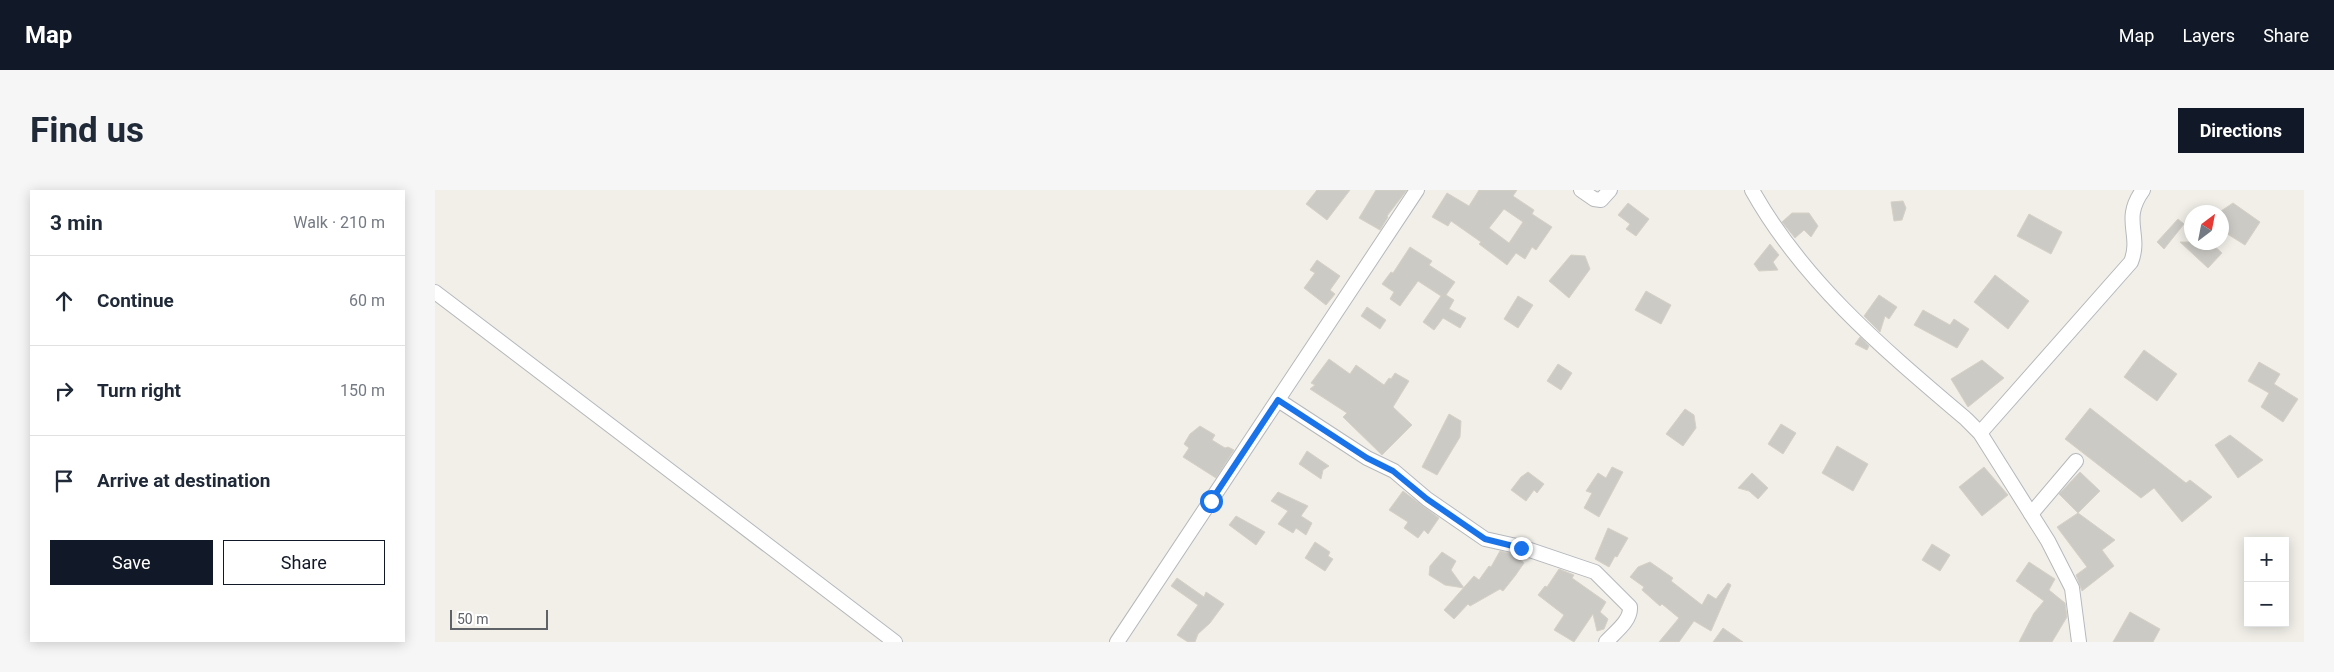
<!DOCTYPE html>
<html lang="en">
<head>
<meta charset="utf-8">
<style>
	:root { --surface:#fff; --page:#f6f6f7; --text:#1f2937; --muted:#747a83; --line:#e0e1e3; --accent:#111827 }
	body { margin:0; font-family:Roboto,sans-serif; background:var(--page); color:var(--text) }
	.controls { position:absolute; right:15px; bottom:15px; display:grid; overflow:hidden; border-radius:0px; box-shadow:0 2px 12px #0003 }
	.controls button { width:45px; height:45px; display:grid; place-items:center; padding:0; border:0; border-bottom:1px solid var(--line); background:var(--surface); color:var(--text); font:25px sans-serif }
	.compass { position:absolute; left:1749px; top:15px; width:45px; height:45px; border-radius:50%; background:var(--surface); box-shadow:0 2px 12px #0003; rotate:32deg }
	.scale { position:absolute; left:15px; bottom:12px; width:98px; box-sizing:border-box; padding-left:5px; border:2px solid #5f6368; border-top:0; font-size:14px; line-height:18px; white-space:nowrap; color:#5f6368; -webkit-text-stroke:4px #fff; paint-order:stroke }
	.stop { position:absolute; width:15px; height:15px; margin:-11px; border:4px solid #1a73e8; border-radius:50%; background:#fff }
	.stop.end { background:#1a73e8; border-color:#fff; box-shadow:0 1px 5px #0008 }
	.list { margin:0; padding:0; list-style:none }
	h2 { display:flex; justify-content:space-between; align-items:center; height:65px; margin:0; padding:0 20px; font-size:21px }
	h2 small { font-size:16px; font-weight:400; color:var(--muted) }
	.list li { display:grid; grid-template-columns:32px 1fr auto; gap:15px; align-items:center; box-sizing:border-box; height:90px; padding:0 20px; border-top:1px solid var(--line) }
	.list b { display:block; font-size:19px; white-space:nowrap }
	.list em { font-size:16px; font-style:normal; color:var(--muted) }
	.actions { display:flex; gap:10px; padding:15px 20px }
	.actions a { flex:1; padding:11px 0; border:1px solid var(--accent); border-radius:0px; text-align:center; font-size:18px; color:var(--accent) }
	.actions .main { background:var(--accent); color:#fff }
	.icon { flex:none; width:28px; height:28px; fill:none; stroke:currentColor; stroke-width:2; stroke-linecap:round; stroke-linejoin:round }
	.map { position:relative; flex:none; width:1869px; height:452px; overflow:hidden; border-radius:0px }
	header { display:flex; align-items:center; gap:30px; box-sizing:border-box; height:70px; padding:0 25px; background:var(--accent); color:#fff }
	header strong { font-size:24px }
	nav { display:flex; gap:28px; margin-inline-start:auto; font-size:18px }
	.intro { display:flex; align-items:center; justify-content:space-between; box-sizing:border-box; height:120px; padding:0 30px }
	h1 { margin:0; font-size:35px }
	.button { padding:12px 22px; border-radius:0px; background:var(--accent); color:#fff; font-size:18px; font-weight:700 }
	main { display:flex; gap:30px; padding:0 30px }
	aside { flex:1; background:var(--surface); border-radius:0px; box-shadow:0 2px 12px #0003 }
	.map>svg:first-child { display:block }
	.building { fill:#cccac5; stroke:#d6d1c6; fill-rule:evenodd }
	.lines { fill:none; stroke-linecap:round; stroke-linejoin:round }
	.street-casing { stroke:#b5b8bc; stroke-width:16 }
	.street { stroke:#fff; stroke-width:14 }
	.route { stroke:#1a73e8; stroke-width:6 }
</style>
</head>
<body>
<header>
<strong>Map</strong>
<nav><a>Map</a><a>Layers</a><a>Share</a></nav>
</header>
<div class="intro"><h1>Find us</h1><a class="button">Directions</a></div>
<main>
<aside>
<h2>3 min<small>Walk · 210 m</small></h2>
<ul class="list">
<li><svg class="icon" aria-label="ahead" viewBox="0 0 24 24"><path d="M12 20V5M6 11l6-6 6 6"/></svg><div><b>Continue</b></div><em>60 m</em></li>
<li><svg class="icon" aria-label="right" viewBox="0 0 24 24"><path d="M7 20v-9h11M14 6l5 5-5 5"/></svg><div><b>Turn right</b></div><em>150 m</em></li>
<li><svg class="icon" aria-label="arrive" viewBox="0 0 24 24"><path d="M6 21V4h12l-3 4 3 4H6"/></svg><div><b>Arrive at destination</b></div></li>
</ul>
<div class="actions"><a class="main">Save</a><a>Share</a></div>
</aside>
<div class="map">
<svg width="1869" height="452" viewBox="0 0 1869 452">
	<rect width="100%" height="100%" fill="#f1efe8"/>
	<g class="building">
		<path d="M882 0H915L892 30 871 14Z"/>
		<path d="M941 0H972L952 26 953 27 945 40 924 28Z"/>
		<path d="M1044 0H1082L1078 6 1099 20 1097 24 1117 37 1101 60 1097 57 1090 69 1081 63 1072 75 1044 54 1046 52 1016 31 1013 36 997 27 1012 3 1034 16ZM1069 19 1088 32 1074 53 1054 38Z"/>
		<path d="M1468 11 1471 18 1467 30 1459 31 1456 12Z"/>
		<path d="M1193 13 1214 29 1201 46 1191 39 1195 34 1183 25Z"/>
		<path d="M1798 13 1825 32 1810 55 1786 40V21Z"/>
		<path d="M1357 23H1374L1383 36 1376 47 1369 40 1360 48 1347 32Z"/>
		<path d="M1594 24 1627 42 1616 64 1582 46Z"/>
		<path d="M1743 29 1749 34 1729 59 1722 52Z"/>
		<path d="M1745 52H1775L1787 63 1773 78Z"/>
		<path d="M1335 54 1344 65 1338 72 1343 80 1324 81 1319 74Z"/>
		<path d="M975 57 997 71 994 75 1020 92 1011 105 1019 110 1014 119 1031 128 1025 138 1008 128 999 140 988 132 1006 106 983 91 965 116 955 109 959 102 947 94 956 82 958 83Z"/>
		<path d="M1136 65 1150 66 1155 79 1134 108 1114 91Z"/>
		<path d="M882 70 905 86 895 100 900 104 891 115 869 98 880 83 875 80Z"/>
		<path d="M1560 85 1594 111 1573 139 1539 112Z"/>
		<path d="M1211 101 1236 115 1226 134 1200 120Z"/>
		<path d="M1444 105 1462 117 1454 129 1450 126 1445 142 1429 126Z"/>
		<path d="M1083 106 1098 115 1083 138 1069 129Z"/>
		<path d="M932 117 951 130 945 139 926 126Z"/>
		<path d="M1488 120 1515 135 1519 129 1534 139 1522 158 1479 135Z"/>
		<path d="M1425 147 1434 156 1432 160 1420 154Z"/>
		<path d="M1709 160 1742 184 1722 211 1689 187Z"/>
		<path d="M894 169 915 184 921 175 949 195 954 188 956 189 960 183 974 191 958 217 977 235 947 265 908 227 912 223 875 199 880 195 876 193Z"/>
		<path d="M1547 170 1569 188 1533 217 1516 189Z"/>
		<path d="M1824 172 1845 184 1839 194 1863 209 1848 232 1826 217 1834 203 1813 191Z"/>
		<path d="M1123 174 1137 183 1126 200 1112 191Z"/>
		<path d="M1655 218 1751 293 1755 290 1777 307 1747 332 1719 298 1706 308 1630 249Z"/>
		<path d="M1250 219 1259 225 1261 238 1248 256 1231 244Z"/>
		<path d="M1014 224 1026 231 1025 247 1002 285 987 277Z"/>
		<path d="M1346 234 1361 243 1348 264 1333 254Z"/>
		<path d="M765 236 780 245 777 250 790 258 793 257 799 260 781 288 748 267 754 258 749 254 755 244Z"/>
		<path d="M1795 245 1828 270 1803 288 1780 255Z"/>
		<path d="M1402 256 1433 274 1418 301 1387 283Z"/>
		<path d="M872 261 894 276 888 280 886 289 864 274Z"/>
		<path d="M1177 277 1188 282 1164 327 1149 318 1157 303 1151 301 1163 283 1171 288Z"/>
		<path d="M1549 277 1573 305 1547 326 1524 297Z"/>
		<path d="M1093 282 1109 294 1102 303 1099 300 1091 311 1076 300 1086 287Z"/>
		<path d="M1645 282 1665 301 1643 323 1624 304Z"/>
		<path d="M1317 283 1333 298 1323 309 1314 301 1303 298Z"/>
		<path d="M968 301 1004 328 993 344 989 340 983 348 969 338 973 332 954 320Z"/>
		<path d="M843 302 873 316 866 326 877 333 871 345 861 338 858 343 843 334 853 321 836 311Z"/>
		<path d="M1643 323 1680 350 1667 360 1679 376 1647 401 1641 385 1652 377 1622 337Z"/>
		<path d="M801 326 830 342 821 355 794 335Z"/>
		<path d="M1173 338 1193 348 1182 367 1180 366 1174 377 1160 369Z"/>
		<path d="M880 352 895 362 893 366 898 369 890 381 870 368Z"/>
		<path d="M1497 354 1515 365 1505 381 1487 370Z"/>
		<path d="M1065 361 1078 364 1089 373 1080 386 1068 401 1065 399 1035 416 1033 414 1019 429 1009 420 1039 386 1044 390 1054 376 1056 377Z"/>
		<path d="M1007 362 1021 371 1016 380 1029 398 1010 395 994 385 995 376Z"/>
		<path d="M1215 372 1238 388 1236 391 1267 415 1273 404 1281 409 1293 393 1296 395 1276 441 1259 431 1244 452H1224L1244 428 1227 414 1225 416 1207 400 1209 397 1195 387 1203 377Z"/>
		<path d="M1594 372 1620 389 1614 400 1630 413 1632 427 1617 452H1584L1599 423 1609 411 1581 391Z"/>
		<path d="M1124 379 1139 385 1137 388 1171 412 1165 422 1173 429 1169 439 1162 441 1158 424 1139 452 1119 440 1129 425 1103 405 1110 396 1112 397Z"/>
		<path d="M742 388 769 407 771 402 789 414 775 433 763 444 760 452H753L742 445 763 415 736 396Z"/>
		<path d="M1695 422 1725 439 1718 452H1678Z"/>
		<path d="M1288 438 1308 452H1278Z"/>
	</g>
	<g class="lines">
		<g class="street-casing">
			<g id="street">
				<path d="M1146 0 1159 9 1166 10 1175 0"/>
				<path d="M1317 0C1369 93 1450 160 1531 229L1545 243 1613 351 1637 398 1644 452"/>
				<path d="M0 102 460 452"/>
				<path d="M843 210 932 268 959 281 992 309 1050 349 1086 357 1160 382 1195 417C1196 431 1180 442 1171 452"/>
				<path d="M1545 243 1696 72C1707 44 1686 30 1708 0"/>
				<path d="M1596 324 1641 271"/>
				<path d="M682 452 982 0"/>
			</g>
		</g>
		<use href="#street" class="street"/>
	</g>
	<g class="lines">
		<path class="route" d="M776 311 843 210 932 268 958 281 992 309 1050 349 1086 358"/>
	</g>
</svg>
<div class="controls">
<button>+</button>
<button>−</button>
</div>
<svg class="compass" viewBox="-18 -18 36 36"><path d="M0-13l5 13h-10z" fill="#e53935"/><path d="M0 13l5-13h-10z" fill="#747a83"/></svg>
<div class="scale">50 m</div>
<div class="stop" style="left:776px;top:311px"></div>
<div class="stop end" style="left:1086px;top:358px"></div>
</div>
</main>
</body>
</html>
